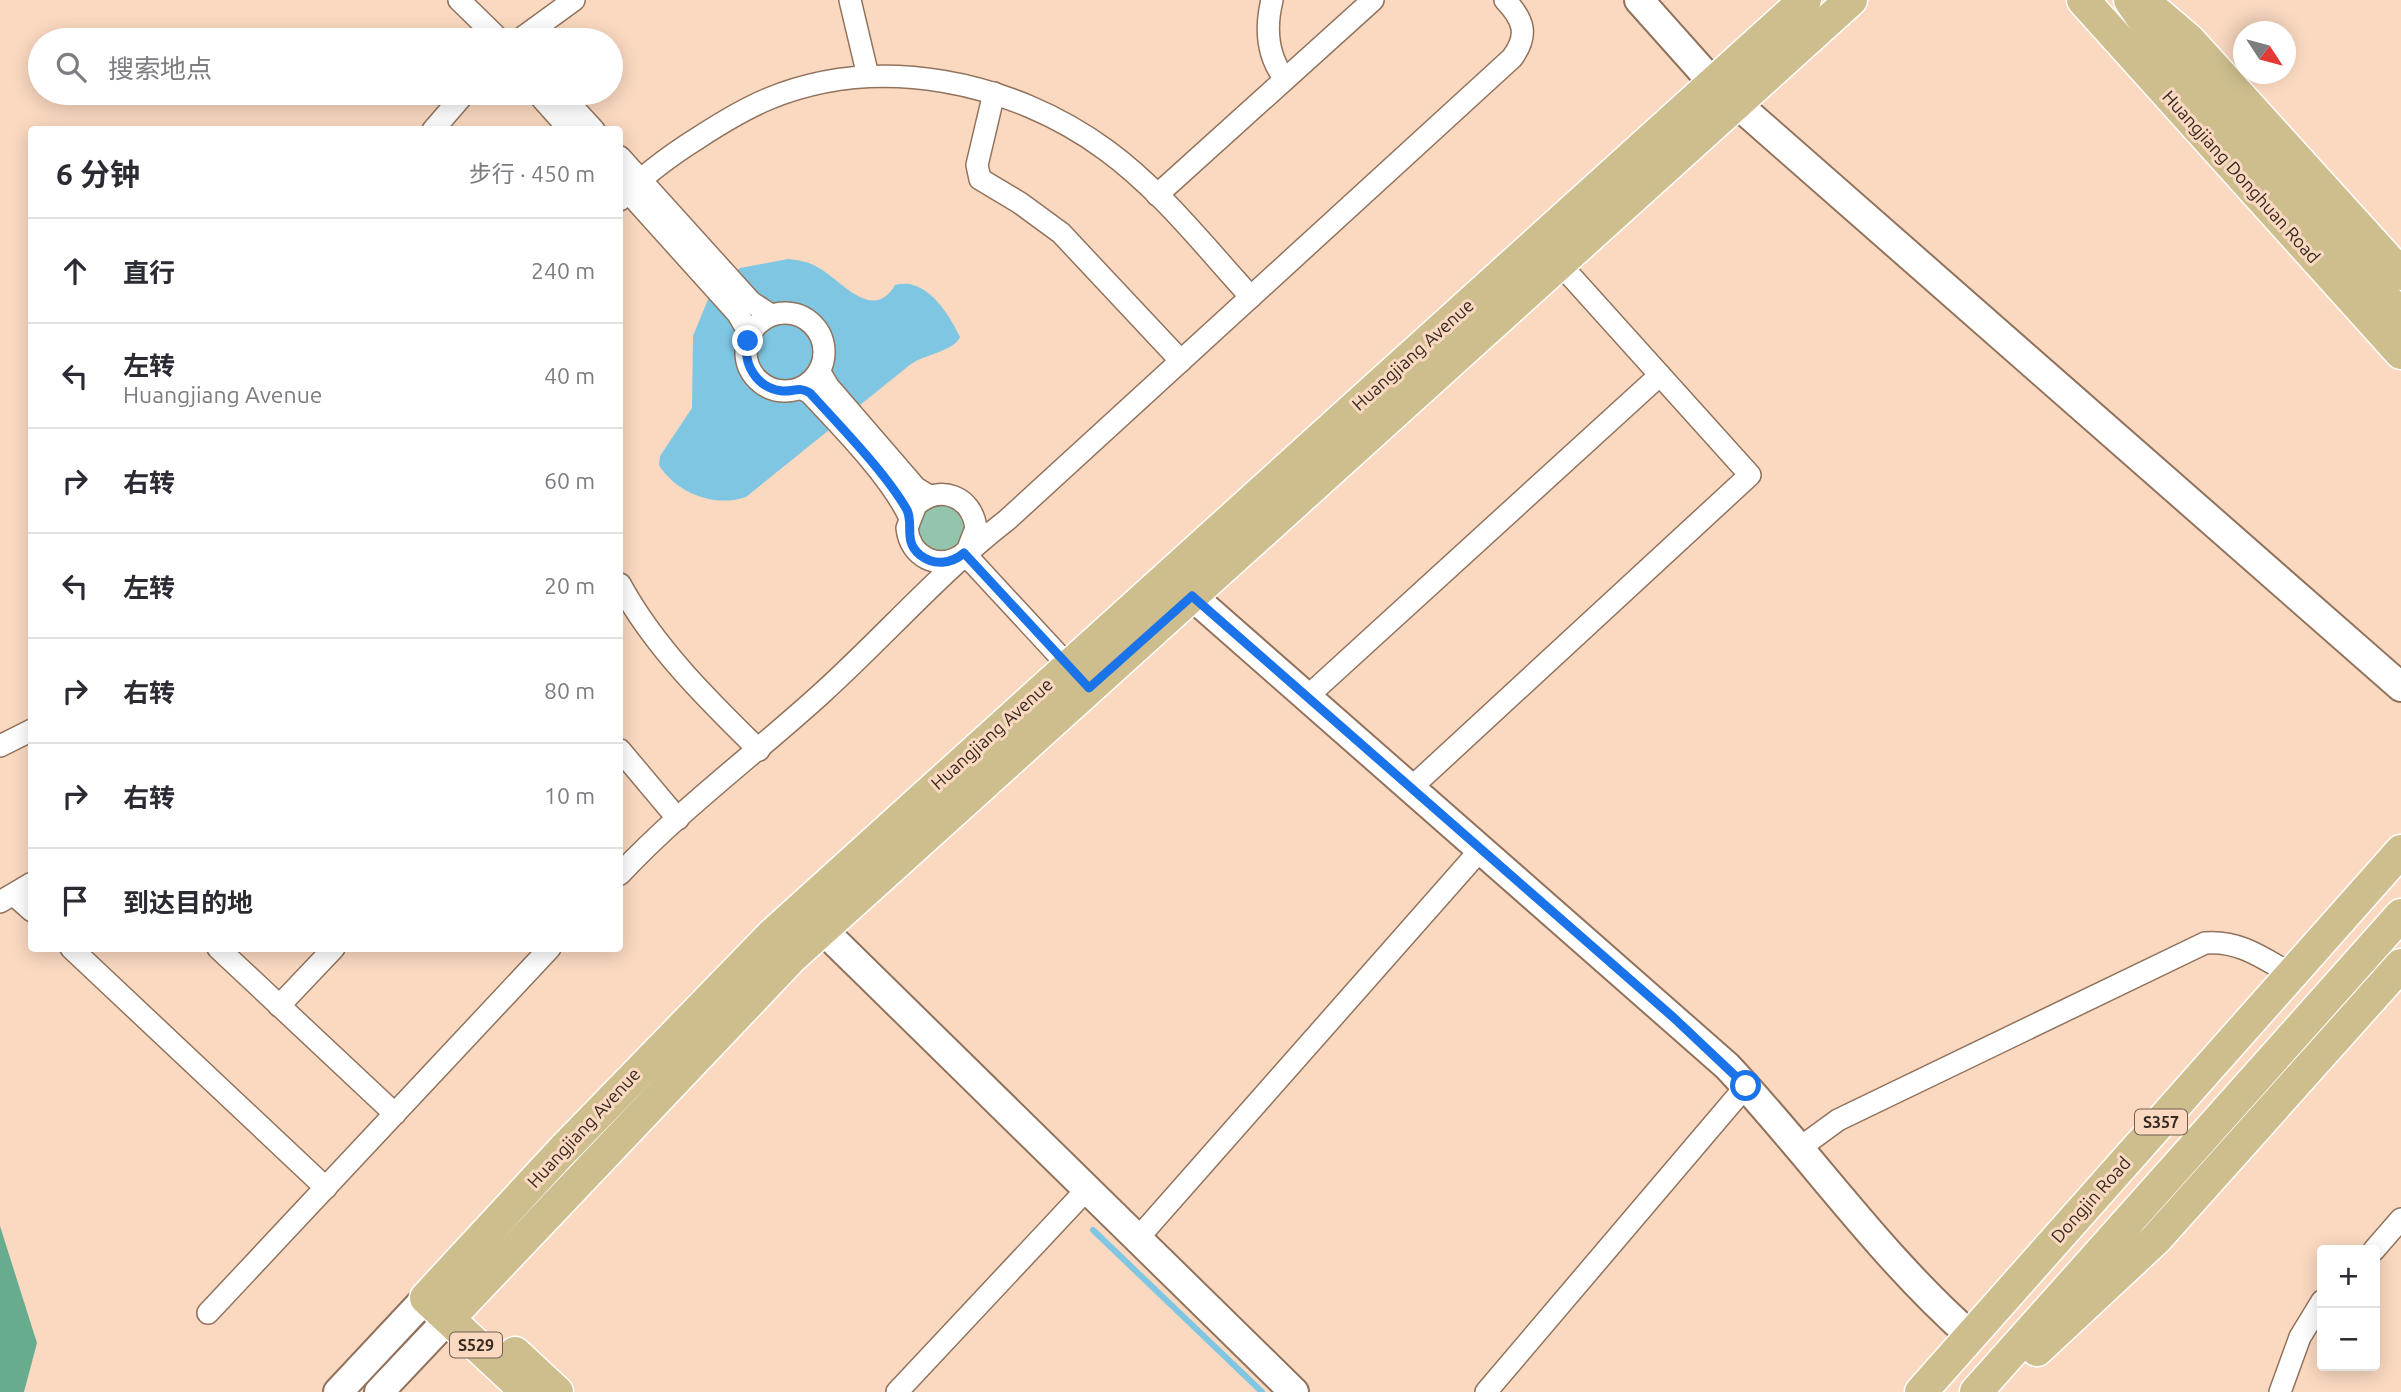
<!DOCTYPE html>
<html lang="zh">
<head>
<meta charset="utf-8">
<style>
	:root { --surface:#fff; --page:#f2f2f3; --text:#2b2b33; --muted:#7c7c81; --line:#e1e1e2 }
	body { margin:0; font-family:Ubuntu,"Noto Sans SC",sans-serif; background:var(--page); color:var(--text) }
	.controls { position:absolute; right:21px; bottom:21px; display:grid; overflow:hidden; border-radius:7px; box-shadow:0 4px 18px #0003 }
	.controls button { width:63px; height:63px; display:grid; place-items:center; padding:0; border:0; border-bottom:2px solid var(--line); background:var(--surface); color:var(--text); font:35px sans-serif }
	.compass { position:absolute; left:2233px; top:21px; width:63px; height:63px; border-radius:50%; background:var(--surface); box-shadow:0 4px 18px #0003; rotate:126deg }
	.stop { position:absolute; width:21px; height:21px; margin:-16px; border:5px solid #1a73e8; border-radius:50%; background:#fff }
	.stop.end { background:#1a73e8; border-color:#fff; box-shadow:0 2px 7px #0008 }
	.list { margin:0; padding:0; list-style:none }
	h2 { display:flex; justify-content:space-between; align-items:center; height:91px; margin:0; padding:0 28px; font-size:30px }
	h2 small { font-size:23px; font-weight:400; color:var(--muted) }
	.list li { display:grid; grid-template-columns:46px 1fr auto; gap:21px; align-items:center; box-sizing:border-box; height:105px; padding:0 28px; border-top:2px solid var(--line) }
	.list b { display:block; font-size:26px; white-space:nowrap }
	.list p { margin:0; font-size:23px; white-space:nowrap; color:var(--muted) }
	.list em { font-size:23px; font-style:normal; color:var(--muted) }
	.icon { flex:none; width:38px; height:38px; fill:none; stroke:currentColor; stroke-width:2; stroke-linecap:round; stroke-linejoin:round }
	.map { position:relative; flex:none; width:2401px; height:1392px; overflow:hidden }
	.search { position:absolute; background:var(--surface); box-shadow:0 4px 18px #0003; left:28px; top:28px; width:595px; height:77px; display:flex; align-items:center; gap:18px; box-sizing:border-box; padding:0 24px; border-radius:38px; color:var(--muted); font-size:26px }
	.panel { position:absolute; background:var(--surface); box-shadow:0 4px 18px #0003; left:28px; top:126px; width:595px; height:826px; border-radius:7px }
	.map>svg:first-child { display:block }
	.green { fill:#93c4ae }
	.forest { fill:#68ac8f }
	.water { fill:#7fc6e3 }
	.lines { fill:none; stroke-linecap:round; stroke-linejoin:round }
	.stream { stroke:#7fc6e3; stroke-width:6 }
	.street-casing { stroke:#91735d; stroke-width:24 }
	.secondary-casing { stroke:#91735d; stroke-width:32 }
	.primary-casing { stroke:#fff; stroke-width:35 }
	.street { stroke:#fff; stroke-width:21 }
	.secondary { stroke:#fff; stroke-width:28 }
	.primary { stroke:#cebe8e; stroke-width:32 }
	.route { stroke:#1a73e8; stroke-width:9 }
	.labels { text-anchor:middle; stroke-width:6; stroke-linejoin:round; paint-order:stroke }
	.shield { fill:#fbd9c1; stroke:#715e50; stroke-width:2 }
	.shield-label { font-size:16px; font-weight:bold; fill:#362920 }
	.street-label { font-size:18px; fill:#362920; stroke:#fbd9c1 }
</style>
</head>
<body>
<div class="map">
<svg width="2401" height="1392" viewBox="0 0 2401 1392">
	<rect width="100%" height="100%" fill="#fbd9c1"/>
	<circle class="green" cx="941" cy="528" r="24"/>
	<path class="forest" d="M0 1226 37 1343 24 1392H0Z"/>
	<path class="water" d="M788 259C799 260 810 262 819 268 842 281 873 323 895 285 926 276 949 314 960 337 954 351 926 354 911 364L746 497C715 508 676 493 659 465L660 456 692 408 693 336 709 297 740 268Z"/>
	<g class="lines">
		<path class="stream" d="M1093 1230 1262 1392"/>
		<g class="street-casing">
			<g id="street">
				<path d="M459 0 500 40"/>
				<path d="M850 0 868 76"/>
				<path d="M1272 0C1265 29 1267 56 1285 79"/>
				<path d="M519 40 574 0"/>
				<path d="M537 93 570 130"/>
				<path d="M560 93 594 130"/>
				<path d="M994 93 977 165 980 179 1020 203 1061 233 1181 361"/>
				<path d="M433 130 465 93"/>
				<path d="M620 157 751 302 771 315"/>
				<path d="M620 183 738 314 750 335"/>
				<path d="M1157 195 1373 0"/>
				<path d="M620 200C642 176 671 155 698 138 721 123 744 109 768 99 879 53 1012 81 1106 150 1161 190 1205 247 1251 297"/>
				<circle cx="785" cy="352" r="39"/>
				<path d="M819 371 828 386 916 488 929 496"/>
				<path d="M801 388 810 393C841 426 890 476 909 516"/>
				<path d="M964 553 1076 674"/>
				<path d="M962 555C938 571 910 557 907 528L916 505C940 484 972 496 976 528L967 551"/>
				<path d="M620 584C654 647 708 700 759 750"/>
				<path d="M1308 696 1660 375"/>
				<path d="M0 746 32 730"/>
				<path d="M620 750 678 819"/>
				<path d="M1412 787 1750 475 1560 264"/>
				<path d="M620 874C681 809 755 754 821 694 884 637 941 571 1007 520L1512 58C1529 35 1524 20 1505 0"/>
				<path d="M14 895 32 911"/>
				<path d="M0 902 32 883"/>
				<path d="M71 948 326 1188"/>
				<path d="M218 948 395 1114"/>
				<path d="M279 1006 334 948"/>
				<path d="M1801 1147 1838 1120 2205 943C2239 940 2263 958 2291 974"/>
				<path d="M1139 1237 1482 848"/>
				<path d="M2374 1250 2401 1219"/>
				<path d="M208 1313 550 948"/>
				<path d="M897 1392 1089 1187"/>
				<path d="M1486 1392 1746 1086"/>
				<path d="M2280 1392 2300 1337 2322 1301"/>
			</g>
		</g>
		<g class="secondary-casing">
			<g id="secondary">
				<path d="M1639 0 1713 83"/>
				<path d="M1737 104 2401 687"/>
				<path d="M1192 596 1727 1066C1810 1154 1880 1256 1971 1336"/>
				<path d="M823 930 1294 1392"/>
				<path d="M338 1392 426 1298"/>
				<path d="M379 1392 449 1318"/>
			</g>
		</g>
		<g class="primary-casing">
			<g id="primary">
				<path d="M2083 0 2401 353"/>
				<path d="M2130 0 2168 56 2401 316"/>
				<path d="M2142 0 2189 40 2401 274"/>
				<path d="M449 1318 791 958 1851 0"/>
				<path d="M2037 1350 2156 1239 2401 965"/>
				<path d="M515 1353 557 1392"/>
				<path d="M527 1392 426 1298 562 1151 773 934 1805 0"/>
				<path d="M1921 1392 2401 851"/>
				<path d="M1976 1392 2401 915"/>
			</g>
		</g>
		<use href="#street" class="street"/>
		<use href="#secondary" class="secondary"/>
		<use href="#primary" class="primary"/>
	</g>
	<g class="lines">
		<path class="route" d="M748 341C742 364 757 388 782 391 794 392 799 386 810 393 839 425 886 473 907 510 914 525 903 541 920 555 934 566 951 564 964 553L1089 688 1192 596 1674 1018 1746 1086"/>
	</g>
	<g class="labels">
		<g class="shield">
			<rect x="2135" y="1109.5" width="52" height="25" rx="5"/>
			<rect x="450" y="1332.5" width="52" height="25" rx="5"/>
		</g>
		<g class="shield-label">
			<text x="2161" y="1128">S357</text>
			<text x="476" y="1351">S529</text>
		</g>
		<g class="street-label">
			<text transform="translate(2241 177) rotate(48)" y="6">Huangjiang Donghuan Road</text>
			<text transform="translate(1413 355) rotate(-42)" y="6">Huangjiang Avenue</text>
			<text transform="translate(992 734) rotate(-42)" y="6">Huangjiang Avenue</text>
			<text transform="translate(584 1128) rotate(-47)" y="6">Huangjiang Avenue</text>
			<text transform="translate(2091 1200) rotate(-48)" y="6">Dongjin Road</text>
		</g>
	</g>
</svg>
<div class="controls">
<button>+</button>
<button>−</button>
</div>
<svg class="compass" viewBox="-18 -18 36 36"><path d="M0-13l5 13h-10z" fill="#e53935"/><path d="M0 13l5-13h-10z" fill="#7c7c81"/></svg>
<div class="stop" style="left:1746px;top:1086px"></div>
<div class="stop end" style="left:748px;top:341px"></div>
<div class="search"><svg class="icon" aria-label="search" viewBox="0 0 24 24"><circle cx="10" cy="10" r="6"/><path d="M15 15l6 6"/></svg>搜索地点</div>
<section class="panel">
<h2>6 分钟<small>步行 · 450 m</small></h2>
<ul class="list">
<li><svg class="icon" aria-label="ahead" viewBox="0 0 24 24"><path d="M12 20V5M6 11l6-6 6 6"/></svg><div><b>直行</b></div><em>240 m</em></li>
<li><svg class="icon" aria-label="left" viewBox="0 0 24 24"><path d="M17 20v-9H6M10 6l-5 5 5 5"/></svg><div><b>左转</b><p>Huangjiang Avenue</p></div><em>40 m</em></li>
<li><svg class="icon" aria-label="right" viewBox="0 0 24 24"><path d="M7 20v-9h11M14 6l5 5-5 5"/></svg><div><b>右转</b></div><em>60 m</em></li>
<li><svg class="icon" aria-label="left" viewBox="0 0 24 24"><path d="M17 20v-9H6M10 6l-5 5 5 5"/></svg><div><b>左转</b></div><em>20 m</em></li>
<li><svg class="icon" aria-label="right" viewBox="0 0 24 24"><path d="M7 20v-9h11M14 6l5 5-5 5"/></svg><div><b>右转</b></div><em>80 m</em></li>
<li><svg class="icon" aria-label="right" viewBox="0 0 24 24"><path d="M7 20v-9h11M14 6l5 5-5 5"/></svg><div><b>右转</b></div><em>10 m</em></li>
<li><svg class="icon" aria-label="arrive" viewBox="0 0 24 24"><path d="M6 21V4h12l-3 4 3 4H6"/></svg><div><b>到达目的地</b></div></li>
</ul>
</section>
</div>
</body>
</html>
